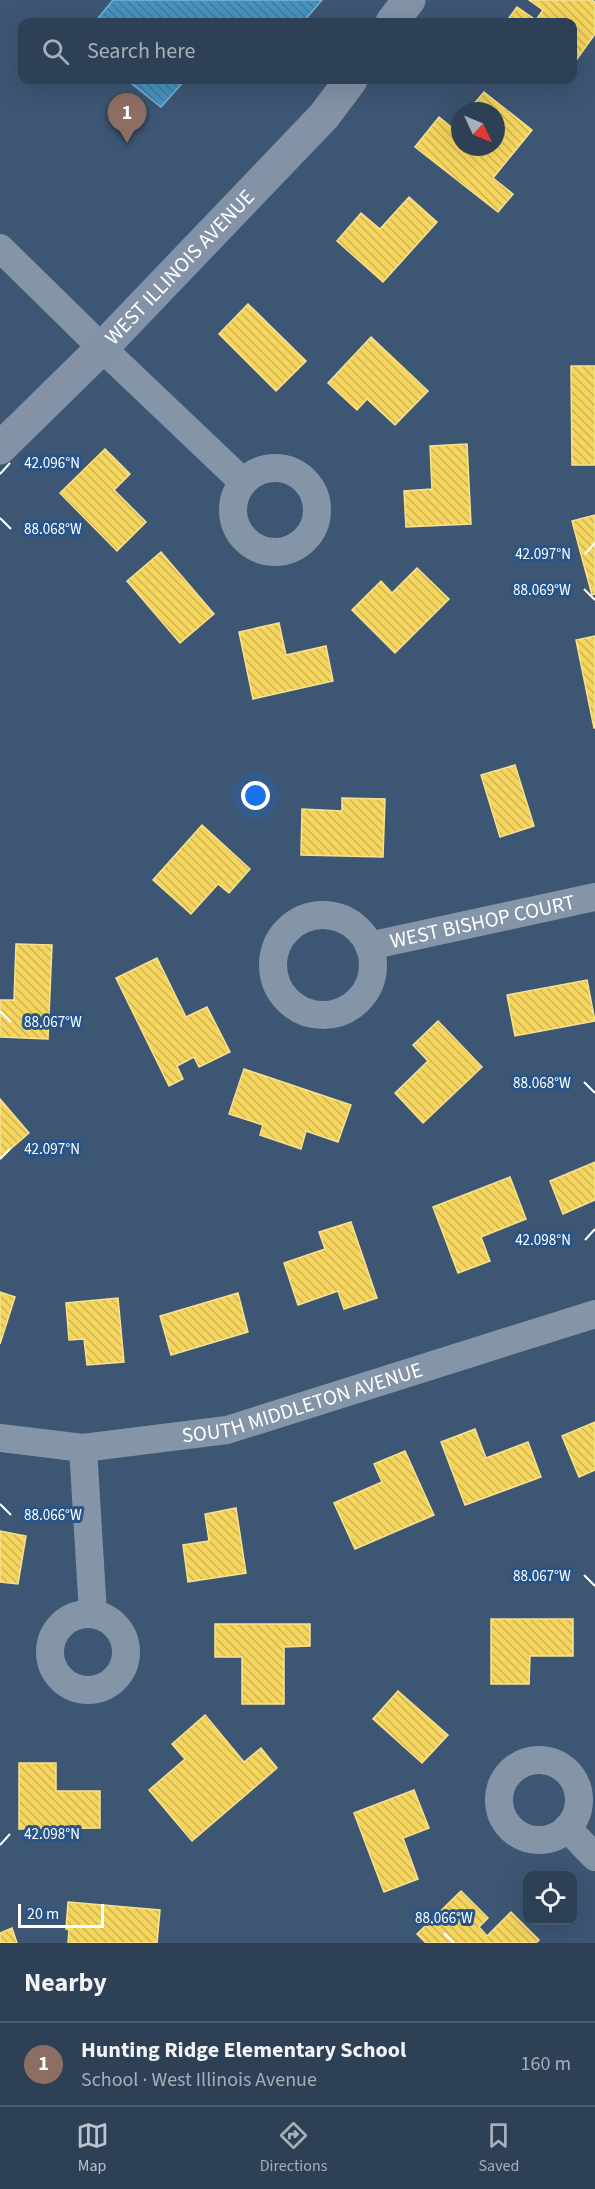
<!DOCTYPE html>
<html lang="en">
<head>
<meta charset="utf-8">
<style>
	:root { --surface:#2e4056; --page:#3a4b60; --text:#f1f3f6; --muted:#a7afb9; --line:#49596c; --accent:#bbc4ce }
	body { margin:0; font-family:"Source Sans 3",sans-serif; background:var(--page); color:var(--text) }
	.controls { position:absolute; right:18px; bottom:18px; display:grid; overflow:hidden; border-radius:12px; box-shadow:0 6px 24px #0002 }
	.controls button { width:54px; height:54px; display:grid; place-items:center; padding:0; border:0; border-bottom:2px solid var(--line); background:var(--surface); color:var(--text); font:30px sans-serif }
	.compass { position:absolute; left:451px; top:102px; width:54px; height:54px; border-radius:50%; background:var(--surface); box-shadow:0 6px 24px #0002; rotate:134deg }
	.scale { position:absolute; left:18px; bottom:15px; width:86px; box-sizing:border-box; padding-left:6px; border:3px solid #fff; border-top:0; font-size:16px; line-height:21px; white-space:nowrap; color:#fff; -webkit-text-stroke:4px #275589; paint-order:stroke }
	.you { position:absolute; left:256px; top:796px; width:21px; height:21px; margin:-15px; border:4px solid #fff; border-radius:50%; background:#1a73e8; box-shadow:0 0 0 9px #1a73e833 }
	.badge { display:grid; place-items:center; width:39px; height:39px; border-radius:50%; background:var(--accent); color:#fff; font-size:20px; font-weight:700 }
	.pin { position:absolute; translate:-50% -50px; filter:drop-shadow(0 2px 3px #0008) }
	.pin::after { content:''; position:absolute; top:32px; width:21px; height:18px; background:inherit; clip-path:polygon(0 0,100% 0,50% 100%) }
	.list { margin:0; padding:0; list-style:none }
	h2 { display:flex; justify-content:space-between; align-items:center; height:78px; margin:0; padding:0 24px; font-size:26px }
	h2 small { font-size:20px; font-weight:400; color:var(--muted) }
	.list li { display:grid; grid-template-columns:39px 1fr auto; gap:18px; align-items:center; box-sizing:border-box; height:84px; padding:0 24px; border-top:2px solid var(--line) }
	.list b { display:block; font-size:22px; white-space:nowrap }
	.list p { margin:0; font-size:20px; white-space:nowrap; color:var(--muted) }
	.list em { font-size:20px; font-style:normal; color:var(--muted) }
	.icon { flex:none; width:33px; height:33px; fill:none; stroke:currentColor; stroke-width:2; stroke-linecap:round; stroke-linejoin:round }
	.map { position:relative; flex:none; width:595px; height:1943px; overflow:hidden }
	.search { position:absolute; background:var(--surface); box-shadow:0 6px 24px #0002; left:18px; right:18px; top:18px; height:66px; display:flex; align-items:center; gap:15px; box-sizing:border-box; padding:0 21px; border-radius:12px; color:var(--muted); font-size:22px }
	.sheet { height:162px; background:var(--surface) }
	nav { display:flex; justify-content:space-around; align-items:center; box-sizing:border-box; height:84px; border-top:2px solid var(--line); background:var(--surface); font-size:16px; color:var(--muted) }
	nav a { display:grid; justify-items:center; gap:3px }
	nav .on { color:var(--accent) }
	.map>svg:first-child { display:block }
	.homes { fill:url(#homes-back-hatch); stroke:#f9e28d; stroke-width:1.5 }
	.schools { fill:url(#schools-back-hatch); stroke:#7bb3d5; stroke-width:1.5 }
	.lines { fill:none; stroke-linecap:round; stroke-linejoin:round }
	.minor { stroke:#8495a8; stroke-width:28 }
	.major { stroke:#8392a6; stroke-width:33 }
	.ticks { fill:none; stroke:#fff; stroke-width:2 }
	.labels { text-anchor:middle; stroke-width:6; stroke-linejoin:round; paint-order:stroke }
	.street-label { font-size:21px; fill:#fff; stroke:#275589 }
	.ticks-label { font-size:15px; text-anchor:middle; fill:#fff; stroke:#275589; stroke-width:6; stroke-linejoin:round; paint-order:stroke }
</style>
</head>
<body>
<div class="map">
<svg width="595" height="1943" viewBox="0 0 595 1943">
	<defs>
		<pattern id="homes-back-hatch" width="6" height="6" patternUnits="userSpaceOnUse" patternTransform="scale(1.5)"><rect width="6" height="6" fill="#f6d55c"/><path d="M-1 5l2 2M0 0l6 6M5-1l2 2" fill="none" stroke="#ccb358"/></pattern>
		<pattern id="schools-back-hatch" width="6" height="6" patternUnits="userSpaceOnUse" patternTransform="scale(1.5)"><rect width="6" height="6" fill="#4393c3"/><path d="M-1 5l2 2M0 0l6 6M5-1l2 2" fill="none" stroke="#467a99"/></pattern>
	</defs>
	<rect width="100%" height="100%" fill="#3d5673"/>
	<g class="homes">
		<path d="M529 0H592L595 2V34L572 66V22H506L517 7 536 20 543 10Z"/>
		<path d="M484 92 532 130 493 178 513 194 498 212 415 147 439 117 460 134V147H496V111H468Z"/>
		<path d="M409 197 437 222 383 282 337 241 361 213 380 229Z"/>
		<path d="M248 304 306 361 276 391 219 334Z"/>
		<path d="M371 337 428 391 395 425 367 399 357 410 328 383Z"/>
		<path d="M571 366H595V465H572Z"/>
		<path d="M467 444 471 524 406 527 404 491 432 489 430 446Z"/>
		<path d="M105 449 130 474 114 490 146 522 117 551 60 493Z"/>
		<path d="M595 515V594L592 595 572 521Z"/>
		<path d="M161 552 214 614 180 643 127 581Z"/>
		<path d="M417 568 449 599 395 653 352 610 381 581 392 593Z"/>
		<path d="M279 623 286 655 326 646 333 681 253 699 239 632Z"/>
		<path d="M595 636V728H594L576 640Z"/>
		<path d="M515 765 534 826 500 837 481 775Z"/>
		<path d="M342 798 385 799 383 857 301 855 302 809 342 811Z"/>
		<path d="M202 825 250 869 229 893 218 884 191 914 153 880Z"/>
		<path d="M16 944 52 945 48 1039 0 1037V1000H14Z"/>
		<path d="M157 958 186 1017 207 1007 230 1052 199 1067 194 1057 177 1066 183 1079 169 1086 116 978Z"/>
		<path d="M587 980 595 1021 515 1036 507 995Z"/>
		<path d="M438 1021 482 1067 423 1123 395 1093 428 1061 413 1045Z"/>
		<path d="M244 1069 351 1105 338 1142 306 1131 301 1149 260 1135 263 1125 229 1114Z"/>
		<path d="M0 1099 29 1133 0 1158Z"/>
		<path d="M595 1162V1200L563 1214 550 1181Z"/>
		<path d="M510 1177 526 1219 481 1237 490 1261 458 1273 433 1207Z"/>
		<path d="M351 1222 377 1298 344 1309 338 1291 298 1305 284 1263 325 1249 319 1232Z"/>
		<path d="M0 1292 15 1297 0 1344Z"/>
		<path d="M238 1293 248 1332 171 1355 160 1316Z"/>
		<path d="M118 1298 124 1362 87 1365 84 1339 69 1340 66 1303Z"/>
		<path d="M595 1422V1470L579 1477 562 1436Z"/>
		<path d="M475 1429 486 1458 528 1442 541 1477 465 1505 441 1442Z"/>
		<path d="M405 1451 434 1515 355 1549 334 1503 382 1482 374 1464Z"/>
		<path d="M236 1508 246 1573 188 1582 183 1545 209 1541 205 1514Z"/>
		<path d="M0 1531 26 1536 18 1584 0 1582Z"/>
		<path d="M491 1619H573V1656H530L529 1684H491Z"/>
		<path d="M215 1624H310V1646L284 1647V1704H242V1657H215Z"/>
		<path d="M398 1691 448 1735 422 1763 373 1719Z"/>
		<path d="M205 1715 244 1762 261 1748 277 1768 192 1841 149 1790 185 1759 172 1744Z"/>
		<path d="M19 1763H56V1791H100V1828L19 1829Z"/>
		<path d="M414 1790 429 1828 403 1838 418 1879 384 1892 354 1813Z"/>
		<path d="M461 1891 488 1918 479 1927 487 1936 511 1912 539 1940 536 1943H426L417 1934Z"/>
		<path d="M68 1902 160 1910 157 1943H68L69 1930 66 1929Z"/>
		<path d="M12 1928 17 1943H0V1933Z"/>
	</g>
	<g class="schools">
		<path d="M113 0H322L303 22H95Z"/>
		<path d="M127 80H185L161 107Z"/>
	</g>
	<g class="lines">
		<g class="minor">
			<path d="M0 248 102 348 243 482"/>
			<circle cx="275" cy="510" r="42"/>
			<circle cx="323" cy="965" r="50"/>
			<path id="s1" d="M369 946 595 897"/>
			<path id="s2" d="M0 1438 83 1448 227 1430 595 1314"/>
			<path d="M83 1448 93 1613"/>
			<circle cx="88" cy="1652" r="38"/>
			<circle cx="539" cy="1800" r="40"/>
			<path d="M567 1828 595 1857"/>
		</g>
		<g class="major">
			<path d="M392 22 409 0"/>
			<path id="s3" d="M0 448 102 348 324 116 351 80"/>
		</g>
	</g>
	<path class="ticks" d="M0 474 10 463M0 518 11 529M585 554 595 543M584 589 595 600M0 1011 11 1022M584 1082 595 1093M0 1159 10 1149M585 1240 595 1229M0 1504 11 1515M584 1575 595 1586M0 1845 10 1834M444 1933 454 1943"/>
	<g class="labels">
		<g class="street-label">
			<text dy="7" stroke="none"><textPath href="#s3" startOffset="255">WEST ILLINOIS AVENUE</textPath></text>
			<text dy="7" stroke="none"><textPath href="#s1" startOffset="116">WEST BISHOP COURT</textPath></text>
			<text dy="7" stroke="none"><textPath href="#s2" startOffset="308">SOUTH MIDDLETON AVENUE</textPath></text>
		</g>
	</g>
	<g class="ticks-label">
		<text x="52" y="468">42.096°N</text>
		<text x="53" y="534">88.068°W</text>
		<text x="543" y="559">42.097°N</text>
		<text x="542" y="595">88.069°W</text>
		<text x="53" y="1027">88.067°W</text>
		<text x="542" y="1088">88.068°W</text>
		<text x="52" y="1154">42.097°N</text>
		<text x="543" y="1245">42.098°N</text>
		<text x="53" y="1520">88.066°W</text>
		<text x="542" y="1581">88.067°W</text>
		<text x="52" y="1839">42.098°N</text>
		<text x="444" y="1923">88.066°W</text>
	</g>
</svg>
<div class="controls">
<button><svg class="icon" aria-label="locate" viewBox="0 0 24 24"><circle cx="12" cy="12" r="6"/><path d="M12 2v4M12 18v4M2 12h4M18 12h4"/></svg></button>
</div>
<svg class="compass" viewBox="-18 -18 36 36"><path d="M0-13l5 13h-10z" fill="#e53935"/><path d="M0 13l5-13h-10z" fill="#a7afb9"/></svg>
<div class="scale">20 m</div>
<div class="you"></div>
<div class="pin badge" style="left:127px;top:143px;background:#8d6e63">1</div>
<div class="search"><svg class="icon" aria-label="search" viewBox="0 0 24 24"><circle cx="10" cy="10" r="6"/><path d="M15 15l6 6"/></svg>Search here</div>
</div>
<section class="sheet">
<h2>Nearby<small></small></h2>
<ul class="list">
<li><span class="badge" style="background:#8d6e63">1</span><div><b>Hunting Ridge Elementary School</b><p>School · West Illinois Avenue</p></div><em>160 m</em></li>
</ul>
</section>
<nav>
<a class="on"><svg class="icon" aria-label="map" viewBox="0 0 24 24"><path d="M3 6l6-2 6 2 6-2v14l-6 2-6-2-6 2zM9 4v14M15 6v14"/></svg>Map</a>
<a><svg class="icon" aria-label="directions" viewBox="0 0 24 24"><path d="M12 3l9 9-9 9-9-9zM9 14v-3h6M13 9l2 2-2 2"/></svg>Directions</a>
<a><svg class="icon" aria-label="saved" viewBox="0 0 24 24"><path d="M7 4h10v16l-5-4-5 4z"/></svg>Saved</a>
</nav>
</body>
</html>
